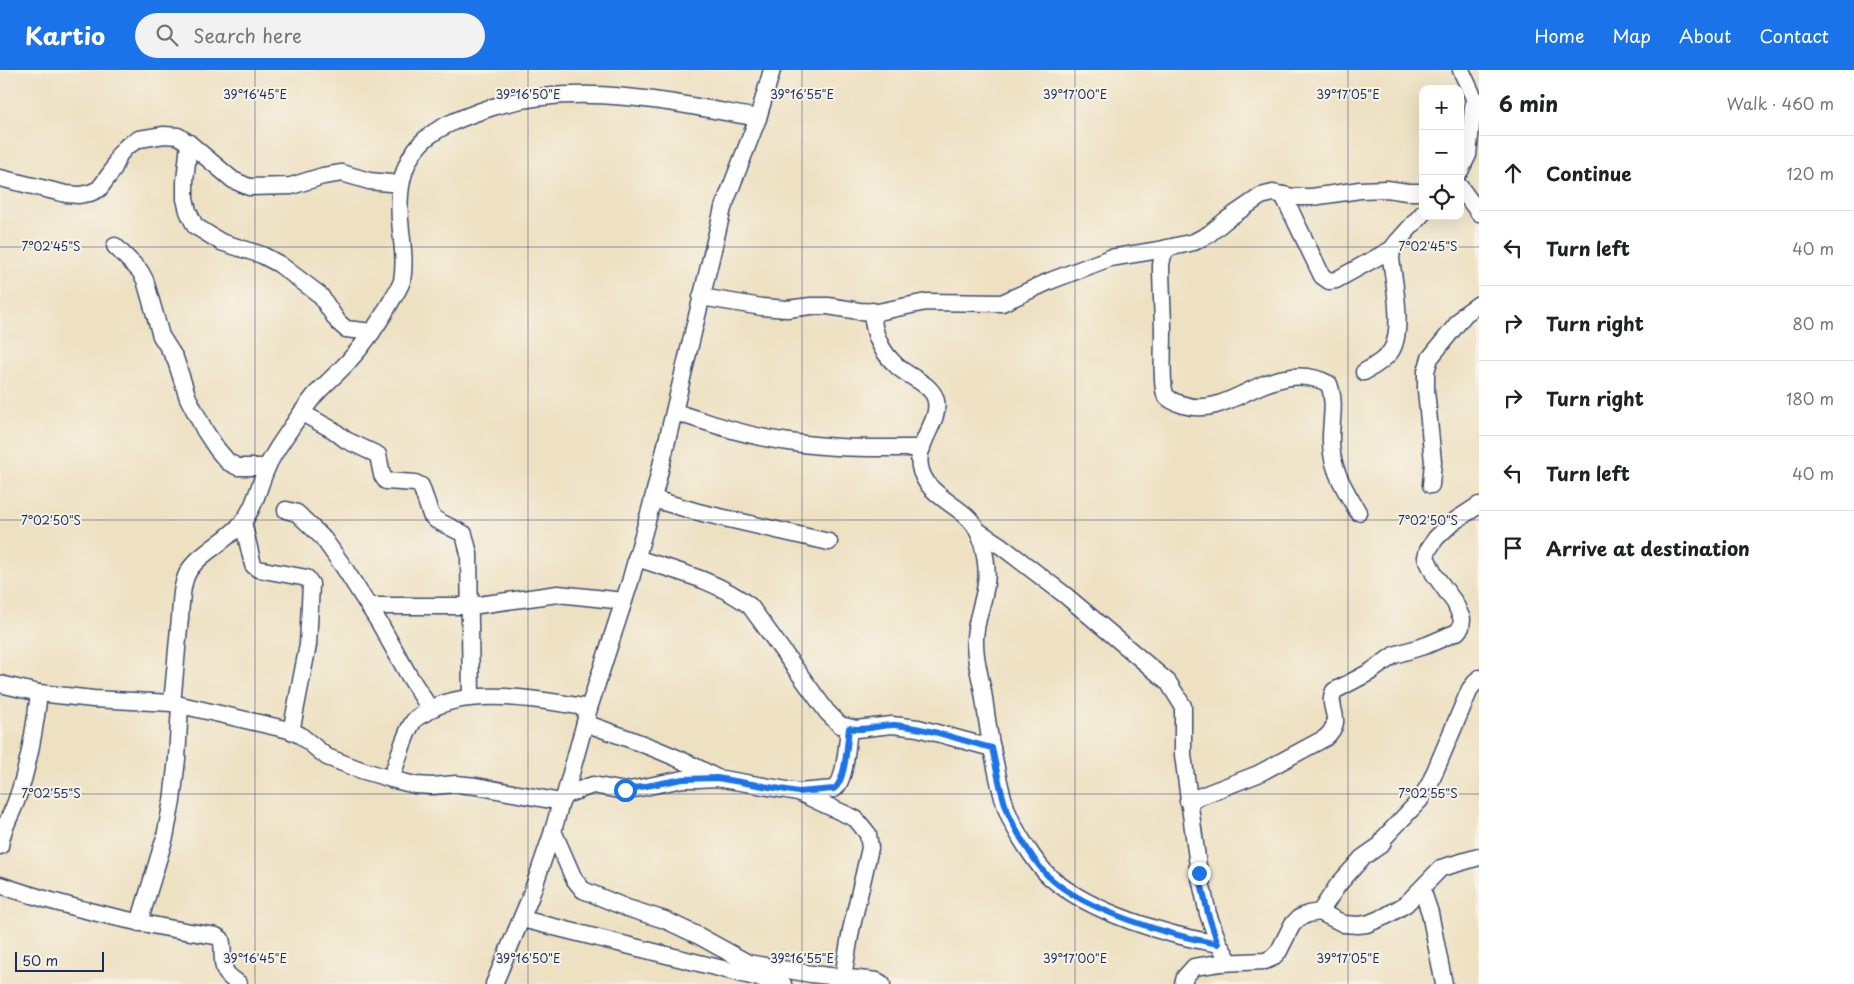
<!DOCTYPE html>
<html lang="en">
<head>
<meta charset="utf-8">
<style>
	:root { --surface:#fff; --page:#f2f2f2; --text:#202124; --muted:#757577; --line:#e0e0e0; --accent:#1a73e8 }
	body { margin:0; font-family:"Playpen Sans",sans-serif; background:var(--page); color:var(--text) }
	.controls { position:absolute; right:15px; top:15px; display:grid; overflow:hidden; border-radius:10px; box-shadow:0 5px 20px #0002 }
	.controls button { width:45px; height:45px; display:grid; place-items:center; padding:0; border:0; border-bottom:1px solid var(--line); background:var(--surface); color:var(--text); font:25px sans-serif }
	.scale { position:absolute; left:15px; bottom:12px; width:89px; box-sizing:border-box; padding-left:5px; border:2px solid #1b2f5e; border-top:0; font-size:14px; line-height:18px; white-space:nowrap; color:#1b2f5e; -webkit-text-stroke:4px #f7f3e8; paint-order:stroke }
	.stop { position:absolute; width:15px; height:15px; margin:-11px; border:4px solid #1a73e8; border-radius:50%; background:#fff }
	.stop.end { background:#1a73e8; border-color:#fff; box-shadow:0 1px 5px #0008 }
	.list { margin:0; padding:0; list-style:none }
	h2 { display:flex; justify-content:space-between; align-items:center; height:65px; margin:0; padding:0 20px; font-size:21px }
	h2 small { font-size:16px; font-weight:400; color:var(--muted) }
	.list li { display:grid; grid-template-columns:32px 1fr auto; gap:15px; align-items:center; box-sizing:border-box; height:75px; padding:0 20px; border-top:1px solid var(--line) }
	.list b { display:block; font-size:19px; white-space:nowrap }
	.list em { font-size:16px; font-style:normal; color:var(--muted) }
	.icon { flex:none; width:28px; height:28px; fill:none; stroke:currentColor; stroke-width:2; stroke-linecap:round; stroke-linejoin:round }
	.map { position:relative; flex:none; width:1479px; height:914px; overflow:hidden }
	header { display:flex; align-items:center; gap:30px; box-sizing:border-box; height:70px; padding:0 25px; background:var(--accent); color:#fff }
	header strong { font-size:24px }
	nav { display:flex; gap:28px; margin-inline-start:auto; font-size:18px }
	.search { width:350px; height:45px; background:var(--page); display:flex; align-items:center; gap:12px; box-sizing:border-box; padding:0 18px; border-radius:28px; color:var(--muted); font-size:19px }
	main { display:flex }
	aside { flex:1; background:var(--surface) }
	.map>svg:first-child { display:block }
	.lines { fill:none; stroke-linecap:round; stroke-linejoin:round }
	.minor-casing { stroke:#3b4a6d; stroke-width:19 }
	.minor { stroke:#fff; stroke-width:16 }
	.route { stroke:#1a73e8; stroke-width:6 }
	.ticks { fill:none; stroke:#1b2f5e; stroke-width:1; stroke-opacity:0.45 }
	.ticks-label { font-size:12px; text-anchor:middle; fill:#1b2f5e; stroke:#f7f3e8; stroke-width:4; stroke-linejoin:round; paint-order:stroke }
</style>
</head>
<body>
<header>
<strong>Kartio</strong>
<div class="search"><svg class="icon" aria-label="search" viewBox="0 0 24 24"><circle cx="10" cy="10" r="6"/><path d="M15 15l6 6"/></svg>Search here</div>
<nav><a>Home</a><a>Map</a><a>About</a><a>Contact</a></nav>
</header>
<main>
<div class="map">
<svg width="1479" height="914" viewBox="0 0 1479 914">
	<rect width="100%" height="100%" fill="#f7f3e8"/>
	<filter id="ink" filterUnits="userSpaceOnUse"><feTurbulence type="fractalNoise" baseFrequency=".02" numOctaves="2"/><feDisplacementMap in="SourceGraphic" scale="10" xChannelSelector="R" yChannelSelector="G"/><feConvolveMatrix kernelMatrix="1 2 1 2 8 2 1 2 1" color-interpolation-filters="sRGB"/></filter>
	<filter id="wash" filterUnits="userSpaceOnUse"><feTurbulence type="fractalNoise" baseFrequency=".0096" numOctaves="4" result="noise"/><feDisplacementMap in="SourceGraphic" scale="20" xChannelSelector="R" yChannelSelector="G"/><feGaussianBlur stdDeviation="1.12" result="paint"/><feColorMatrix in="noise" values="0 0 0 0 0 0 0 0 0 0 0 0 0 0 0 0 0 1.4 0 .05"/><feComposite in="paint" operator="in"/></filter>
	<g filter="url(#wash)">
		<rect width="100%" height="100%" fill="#eee1c2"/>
	</g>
	<g filter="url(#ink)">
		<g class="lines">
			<g class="minor-casing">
				<g id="minor">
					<path d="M1461 0 1474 28 1479 31"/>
					<path d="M189 73 185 111V129L188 141 195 156 221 172 262 185 279 194 320 225 338 252 346 259 372 262"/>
					<path d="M1460 101 1468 85 1474 28"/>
					<path d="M0 108 66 124 79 125 90 123 99 119 113 100 119 85 127 76 139 69 164 65 178 66 189 73 233 110 249 117 291 116 323 106 342 103 369 111 400 114"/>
					<path d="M1460 117 1479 143"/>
					<path d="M1283 125 1322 206 1329 211 1336 210 1392 179"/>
					<path d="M115 176 140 201 145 210 161 266 175 288 188 328 205 361 217 379 228 392 238 397H266"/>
					<path d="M1168 178 1163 185 1161 195C1161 217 1163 240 1163 263 1163 276 1161 313 1165 324 1168 330 1175 332 1181 334 1219 348 1250 313 1285 308 1300 305 1316 307 1329 314 1336 333 1331 349 1331 368 1330 397 1344 418 1358 442"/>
					<path d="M701 227 762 237 787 239 811 236H828L859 241 878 242 926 232 1002 233 1050 211 1110 188 1159 180 1194 172 1209 164 1226 150 1261 126 1273 123 1294 127H1312L1360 120 1387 119 1407 122H1423"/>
					<path d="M872 241C873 263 880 281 897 296 908 307 933 314 936 331 941 357 904 380 927 413 945 437 973 439 982 472 985 484 988 501 986 513 984 534 974 552 975 573 975 590 980 606 983 622 986 641 988 660 992 679 997 700 1000 723 1008 743 1015 761 1037 796 1051 808 1092 843 1166 865 1219 874"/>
					<path d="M1364 302C1373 297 1385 290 1391 281 1404 261 1394 212 1391 189L1392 179 1397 172 1423 143"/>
					<path d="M675 342C712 354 750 367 789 372 833 379 878 378 922 378"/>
					<path d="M302 343 333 360 346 370 378 385 382 405 386 411 415 413 421 416 431 445 436 450 464 464 469 484 471 627"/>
					<path d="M1431 415 1433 392 1426 320V301L1430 288 1465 244 1479 234"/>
					<path d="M653 429 698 442 829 472"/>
					<path d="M286 440 297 443 323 468 343 496 380 554 408 604 430 639"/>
					<path d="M243 452 253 495 258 499 307 508 311 514 308 575 292 657 289 660"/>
					<path d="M978 461 1001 476 1065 525 1168 612 1183 636V685L1199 803 1208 844 1219 874 1230 892"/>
					<path d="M636 488C676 501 716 510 750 536L827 642 840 655 856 659 892 655 918 658 992 678"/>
					<path d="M369 536H471L558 524 624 531"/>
					<path d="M0 614 39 623 93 629 172 633 289 660 300 665 327 687 361 700 395 710 415 715 433 716 456 714 476 716 561 732"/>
					<path d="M172 633C175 605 177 576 180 548 181 534 181 517 187 504 196 485 227 471 241 454 255 438 258 418 266 400 271 386 281 373 289 361 297 349 306 336 315 325 325 314 337 304 347 293 365 274 380 252 393 228 396 223 400 217 402 211 405 195 403 178 401 161 397 127 399 89 429 66 443 55 462 48 478 42 569 8 667 32 758 48"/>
					<path d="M585 653C630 669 674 684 715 707"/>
					<path d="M391 709C397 693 404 665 413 652 415 648 421 645 425 643 463 615 545 630 589 638"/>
					<path d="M800 723 856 749 868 764 870 778 851 860 843 907"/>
					<path d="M565 725 593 715 625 721 683 709H697L717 708 798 722 834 719C846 711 847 672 849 658"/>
					<path d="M1188 731 1258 704 1325 668C1347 649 1325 638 1334 621L1370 602 1394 585 1427 575 1457 562 1461 557 1462 549 1455 533 1434 504 1426 487 1428 480 1436 468 1453 452 1479 435"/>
					<path d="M553 761 574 809 583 820 627 838 665 850 699 866 748 893 811 904 877 911 882 914"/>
					<path d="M0 776C2 757 11 747 17 729 29 695 35 658 39 623"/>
					<path d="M0 815C71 839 142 855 216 866L221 869C225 881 219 896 229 906 232 909 236 911 239 914"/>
					<path d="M1422 819 1430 843 1444 914"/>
					<path d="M1320 842 1338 815 1362 788 1382 774 1384 768 1420 730 1430 713 1470 619 1479 608"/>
					<path d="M522 849 783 914"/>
					<path d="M139 853 165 767 172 731 177 689 180 635"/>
					<path d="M494 914 530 828 553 761 561 732 565 725 589 638 630 512 653 429 723 138 758 48 772 0"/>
					<path d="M1183 914 1185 907 1194 897 1220 893 1265 891 1272 888 1279 881 1292 855 1299 848 1308 844 1320 842 1344 854 1358 855 1367 854 1386 846 1406 834 1441 798 1479 787"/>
				</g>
			</g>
			<use href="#minor" class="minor"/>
		</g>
	</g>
	<g class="lines" filter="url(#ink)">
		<path class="route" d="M625 720 683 709 717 708 798 722 834 719C846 711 847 672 849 658 865 662 880 654 895 655 928 658 960 670 992 678 997 700 1000 724 1009 745 1017 763 1035 794 1050 808 1088 842 1169 865 1218 874L1208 844 1199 803"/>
	</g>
	<path class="ticks" d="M255 0V914M528 0V914M802 0V914M1075 0V914M1348 0V914M0 177H1479M0 450H1479M0 724H1479"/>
	<g class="ticks-label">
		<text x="255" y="29">39°16'45"E</text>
		<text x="528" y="29">39°16'50"E</text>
		<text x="802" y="29">39°16'55"E</text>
		<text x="1075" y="29">39°17'00"E</text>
		<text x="1348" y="29">39°17'05"E</text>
		<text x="51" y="181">7°02'45"S</text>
		<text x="1428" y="181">7°02'45"S</text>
		<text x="51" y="455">7°02'50"S</text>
		<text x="1428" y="455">7°02'50"S</text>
		<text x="51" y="728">7°02'55"S</text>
		<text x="1428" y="728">7°02'55"S</text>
		<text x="255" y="893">39°16'45"E</text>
		<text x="528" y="893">39°16'50"E</text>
		<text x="802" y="893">39°16'55"E</text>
		<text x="1075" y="893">39°17'00"E</text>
		<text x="1348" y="893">39°17'05"E</text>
	</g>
</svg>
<div class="controls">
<button>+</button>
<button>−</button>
<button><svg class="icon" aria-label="locate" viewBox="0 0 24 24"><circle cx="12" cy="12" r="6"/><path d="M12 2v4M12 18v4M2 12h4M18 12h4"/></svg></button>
</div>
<div class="scale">50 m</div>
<div class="stop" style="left:625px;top:720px"></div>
<div class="stop end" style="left:1199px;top:803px"></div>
</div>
<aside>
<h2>6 min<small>Walk · 460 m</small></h2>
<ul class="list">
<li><svg class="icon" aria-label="ahead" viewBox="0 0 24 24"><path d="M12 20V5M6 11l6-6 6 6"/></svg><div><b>Continue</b></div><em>120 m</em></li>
<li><svg class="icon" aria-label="left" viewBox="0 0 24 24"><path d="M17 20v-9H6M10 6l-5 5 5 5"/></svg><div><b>Turn left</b></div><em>40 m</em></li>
<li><svg class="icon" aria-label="right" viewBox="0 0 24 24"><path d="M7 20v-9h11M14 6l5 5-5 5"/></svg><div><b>Turn right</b></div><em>80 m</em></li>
<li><svg class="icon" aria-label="right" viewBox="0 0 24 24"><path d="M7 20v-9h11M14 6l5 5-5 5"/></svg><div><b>Turn right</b></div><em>180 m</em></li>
<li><svg class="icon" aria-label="left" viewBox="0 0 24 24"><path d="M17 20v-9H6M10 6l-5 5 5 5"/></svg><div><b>Turn left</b></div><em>40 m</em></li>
<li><svg class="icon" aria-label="arrive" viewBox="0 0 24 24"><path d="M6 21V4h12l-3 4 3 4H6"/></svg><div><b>Arrive at destination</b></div></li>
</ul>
</aside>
</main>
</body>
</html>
